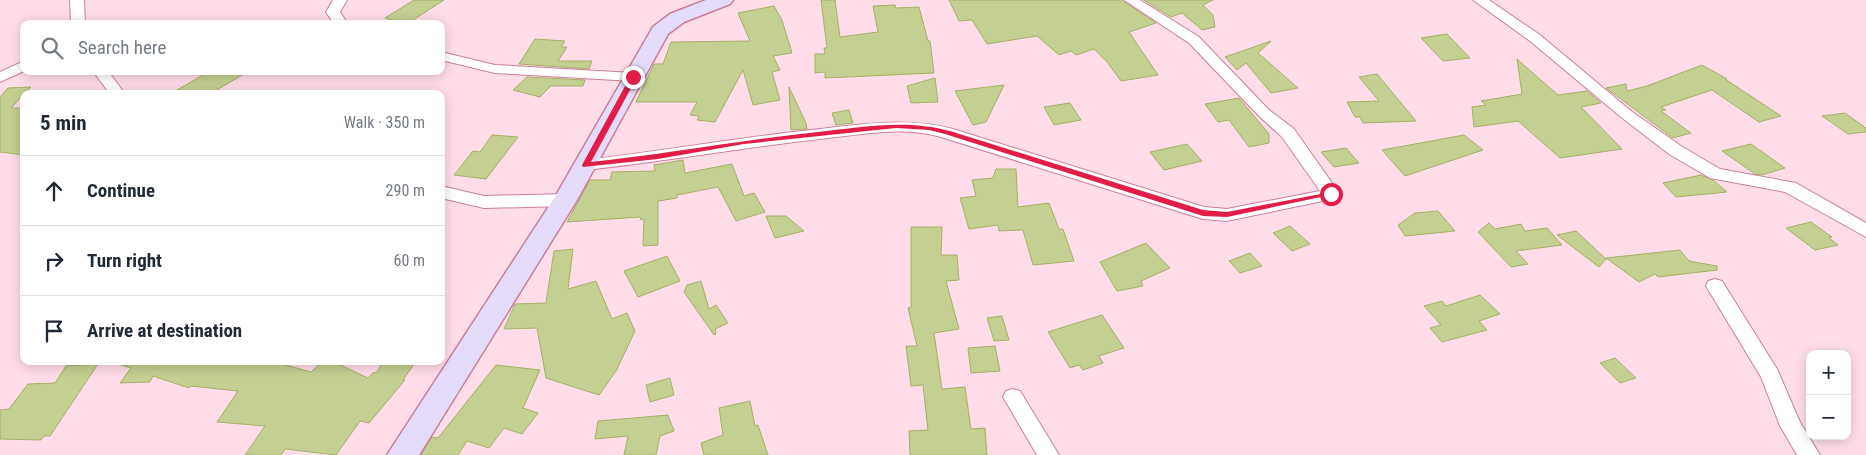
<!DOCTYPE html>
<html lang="en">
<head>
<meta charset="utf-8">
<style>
	:root { --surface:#fff; --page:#f6f6f7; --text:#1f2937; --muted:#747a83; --line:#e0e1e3 }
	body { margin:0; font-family:"Roboto Condensed",sans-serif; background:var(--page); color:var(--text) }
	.controls { position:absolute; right:15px; bottom:15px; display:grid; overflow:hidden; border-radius:10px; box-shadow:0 2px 12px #0003 }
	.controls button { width:45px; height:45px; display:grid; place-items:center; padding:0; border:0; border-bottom:1px solid var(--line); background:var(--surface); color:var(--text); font:25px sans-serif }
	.stop { position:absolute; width:15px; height:15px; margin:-11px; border:4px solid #e11d48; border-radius:50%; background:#fff }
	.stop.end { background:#e11d48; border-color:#fff; box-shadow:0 1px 5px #0008 }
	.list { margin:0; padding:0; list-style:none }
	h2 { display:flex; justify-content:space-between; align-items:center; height:65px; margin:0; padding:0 20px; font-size:21px }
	h2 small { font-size:16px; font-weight:400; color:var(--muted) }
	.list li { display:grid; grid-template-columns:32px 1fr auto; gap:15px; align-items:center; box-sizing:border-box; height:70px; padding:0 20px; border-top:1px solid var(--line) }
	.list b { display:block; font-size:19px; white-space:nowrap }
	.list em { font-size:16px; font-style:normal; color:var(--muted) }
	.icon { flex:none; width:28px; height:28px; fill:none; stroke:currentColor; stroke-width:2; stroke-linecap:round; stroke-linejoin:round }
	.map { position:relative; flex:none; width:1866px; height:455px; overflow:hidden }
	.search { position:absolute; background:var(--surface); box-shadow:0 2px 12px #0003; left:20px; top:20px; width:425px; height:55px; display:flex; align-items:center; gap:12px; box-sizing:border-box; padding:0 18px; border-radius:10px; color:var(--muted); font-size:19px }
	.panel { position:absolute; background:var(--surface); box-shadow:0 2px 12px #0003; left:20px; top:90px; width:425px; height:275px; border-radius:10px }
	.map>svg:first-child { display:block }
	.building { fill:#c4cf92; stroke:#a4b065 }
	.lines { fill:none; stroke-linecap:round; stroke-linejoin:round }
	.street-casing { stroke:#cb7f9b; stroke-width:2 }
	.secondary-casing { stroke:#cb7f9b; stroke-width:3 }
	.street { fill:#fff; fill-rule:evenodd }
	.secondary { fill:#e4dcf8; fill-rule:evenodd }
	.route { fill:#e11d48 }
</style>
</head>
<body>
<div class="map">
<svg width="1866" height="455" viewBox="0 0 1866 455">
	<rect width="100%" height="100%" fill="#ffdde8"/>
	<g class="building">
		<path d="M414 0H444L407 24 385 18Z"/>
		<path d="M821 0H835L840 37 878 32 873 6 895 5 896 8 919 7 928 41H930L934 73 825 78V72L815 73V54H825L824 48H827Z"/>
		<path d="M949 0H1122L1156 23 1129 32 1158 75 1121 81 1107 62 1094 49 1076 55 1071 51 1059 55 1037 36 987 44 972 20 959 21Z"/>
		<path d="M1144 0H1213L1203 5 1213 15 1215 27 1202 30 1182 13 1171 17Z"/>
		<path d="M774 6 782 20 792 53 773 56 780 70 772 72 780 100 753 105 743 70 715 122 697 120 699 116 690 115 697 102H636L654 64H663L671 42 750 41 738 13Z"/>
		<path d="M1447 34 1470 58 1443 61 1421 38Z"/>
		<path d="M535 39 565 41 561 47H567L558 61H592L589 69 519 64Z"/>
		<path d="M1271 41 1258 53 1298 88 1271 93 1246 63 1237 70 1225 57Z"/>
		<path d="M1517 59 1558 95 1587 91 1601 103 1581 107 1622 149 1560 158 1518 121 1474 127 1472 107 1486 105 1481 101 1522 94Z"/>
		<path d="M1702 65 1727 79H1725L1781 116 1759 122 1712 90 1661 107 1666 110 1661 111 1691 133 1673 138 1606 88 1626 84 1627 91 1647 86Z"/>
		<path d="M210 71H249L210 94H170Z"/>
		<path d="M1377 74 1416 121 1363 123 1360 117H1355L1347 102 1379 101 1359 77Z"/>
		<path d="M527 77 585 80 583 86H551L540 97 513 90Z"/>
		<path d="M935 78 938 102 911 103 907 86Z"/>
		<path d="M1004 85 986 122 973 125 955 91Z"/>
		<path d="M31 87 11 108H24V155L0 152V97L8 88Z"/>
		<path d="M789 87 806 123 807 129 791 130Z"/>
		<path d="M1239 98 1269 134V143L1249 147 1229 120 1218 122 1205 104Z"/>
		<path d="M1070 103 1081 120 1054 125 1044 107Z"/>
		<path d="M849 110 853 123 836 125 832 113Z"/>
		<path d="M1845 113 1866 128V132L1848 134 1822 116Z"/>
		<path d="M492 135 518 137 486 179 454 175 473 151 480 152Z"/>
		<path d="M1464 135 1483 150 1405 176 1382 150Z"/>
		<path d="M1187 144 1202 161 1164 170 1150 152Z"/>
		<path d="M1751 144 1785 168 1762 175 1755 174 1722 151Z"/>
		<path d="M1346 148 1359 163 1334 167 1321 152Z"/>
		<path d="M683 160 685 173 732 164 744 196 754 193 765 212 736 221 718 187 677 195V198L658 201V245L643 246 644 219 641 220 640 217 567 222 590 180H610L612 172 655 171 654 165Z"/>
		<path d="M996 169H1016L1018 207 1049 203 1059 229H1063L1074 261 1033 265 1023 230 999 231 998 225 969 229 960 198 976 196 972 180 993 178Z"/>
		<path d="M1701 175 1713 180 1727 192 1676 197 1663 183Z"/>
		<path d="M1438 211 1455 231 1405 236 1398 225 1415 213Z"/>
		<path d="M766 216H786L804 231 775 238Z"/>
		<path d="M1811 222 1832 237 1829 238 1838 245 1815 250 1786 228Z"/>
		<path d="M1489 223 1495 229 1521 224 1525 231 1547 228 1562 245 1516 251 1528 264 1511 267 1478 232Z"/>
		<path d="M1290 226 1310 244 1292 251 1273 233Z"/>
		<path d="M911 227H942L941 255H957L959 280 946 281 959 329 934 333 942 389 965 387 971 429 985 428 987 455H910L909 431 928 430 923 385 911 386 906 346H917L908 308 911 307Z"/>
		<path d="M1576 231 1606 259 1599 267 1557 235Z"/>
		<path d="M1146 243 1170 268 1141 281 1143 286 1117 291 1100 262Z"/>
		<path d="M573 249 568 289 596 281 612 319 627 313 635 331 616 371 599 395 546 378 537 328 504 329 515 304 546 303 554 251Z"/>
		<path d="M1680 250 1689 261 1717 266V270L1658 277 1655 274 1639 282 1606 258Z"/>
		<path d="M1250 253 1262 266 1240 273 1229 261Z"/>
		<path d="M667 256 680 281 638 297 624 271Z"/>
		<path d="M701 281 709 309 716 305 728 323 715 329 716 334 714 335 684 292 687 285Z"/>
		<path d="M1480 295 1500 314 1479 321 1487 330 1442 342 1430 328 1441 325 1424 306 1442 301 1446 306Z"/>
		<path d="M1102 315 1124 348 1099 356 1103 363 1083 370 1079 365 1070 368 1048 332Z"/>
		<path d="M1002 316 1009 340 994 341 987 318Z"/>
		<path d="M995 346 1000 371 971 373 968 348Z"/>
		<path d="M1615 358 1636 378 1620 383 1600 363Z"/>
		<path d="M119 361H271L311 372 323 361H332L368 378 374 372 376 373 384 361H416L403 380H405L369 423 360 421 336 455 285 449 281 455H245L265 426 217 422 238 391 191 386 189 388 153 376 150 382 120 383 131 368 118 364Z"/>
		<path d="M98 364 50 436H44L41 440 0 439V410L9 409 28 384 55 383 66 366Z"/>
		<path d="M496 365 540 370 523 408 538 413 522 434 504 428 489 448 467 441 458 455H421L432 437 438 438Z"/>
		<path d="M670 378 674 395 650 402 646 385Z"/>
		<path d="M750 401 755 426 758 425 768 455H704L701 443 723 435 719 408Z"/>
		<path d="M668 415 674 431 660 436 656 455H624L628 436 595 439 598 421Z"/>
	</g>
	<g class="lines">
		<g class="street-casing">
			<g id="street">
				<path d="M70 0H84L85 24H71Z"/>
				<path d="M333 0H347L340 12 348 24H334L326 12Z"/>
				<path d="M1124 0H1140L1199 37 1269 110 1294 129 1337 190 1339 194 1337 198 1227 221 1203 219 941 137C904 126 865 134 828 138 747 147 667 161 586 170L580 169 578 165 580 161 586 160C664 151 742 137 820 129 866 124 908 117 953 129L1204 207 1227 209 1320 191 1282 137 1259 116 1189 43Z"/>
				<path d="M1473 0H1489L1540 35 1631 111 1681 146 1720 169 1796 183 1866 223V237L1785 192 1710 178 1669 154 1621 117 1530 41Z"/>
				<path d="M441 52 495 65 633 73 640 77 633 81 495 73 441 60Z"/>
				<path d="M24 61V71L0 82V72Z"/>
				<path d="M93 71H108L125 94H110Z"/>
				<path d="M441 186 484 196 565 194 571 196 574 200 571 204 565 206 484 208 441 198Z"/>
				<path d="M1715 279 1722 281 1777 369 1800 422 1820 455H1797L1780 426 1761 377 1706 286 1708 281Z"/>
				<path d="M1013 389 1020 391 1059 455H1037L1003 397 1006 391Z"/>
			</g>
		</g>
		<g class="secondary-casing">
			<path id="secondary" d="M706 0H733L730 4 684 22 668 34 577 200 419 455H387L555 197 653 27 670 14Z"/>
		</g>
		<use href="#street" class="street"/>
		<use href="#secondary" class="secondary"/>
	</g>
	<path class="route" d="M633 75 637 77 591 162C667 154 742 140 818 132 863 127 905 119 950 131L1203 210 1227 212 1331 192 1335 194 1227 217 1203 216 945 134 929 130 896 128 744 144 658 159 583 167 582 165 630 77Z"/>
</svg>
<div class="controls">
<button>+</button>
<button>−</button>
</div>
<div class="stop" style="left:1331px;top:194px"></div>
<div class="stop end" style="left:633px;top:77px"></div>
<div class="search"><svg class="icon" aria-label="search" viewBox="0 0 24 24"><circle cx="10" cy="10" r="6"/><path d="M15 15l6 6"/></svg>Search here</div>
<section class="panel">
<h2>5 min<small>Walk · 350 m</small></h2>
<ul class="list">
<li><svg class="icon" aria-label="ahead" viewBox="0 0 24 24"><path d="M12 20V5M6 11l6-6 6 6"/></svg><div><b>Continue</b></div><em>290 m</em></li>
<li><svg class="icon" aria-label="right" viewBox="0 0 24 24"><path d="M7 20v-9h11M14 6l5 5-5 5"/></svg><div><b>Turn right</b></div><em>60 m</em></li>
<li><svg class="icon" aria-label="arrive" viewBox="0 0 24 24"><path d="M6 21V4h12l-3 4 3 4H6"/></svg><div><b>Arrive at destination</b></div></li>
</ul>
</section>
</div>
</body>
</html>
